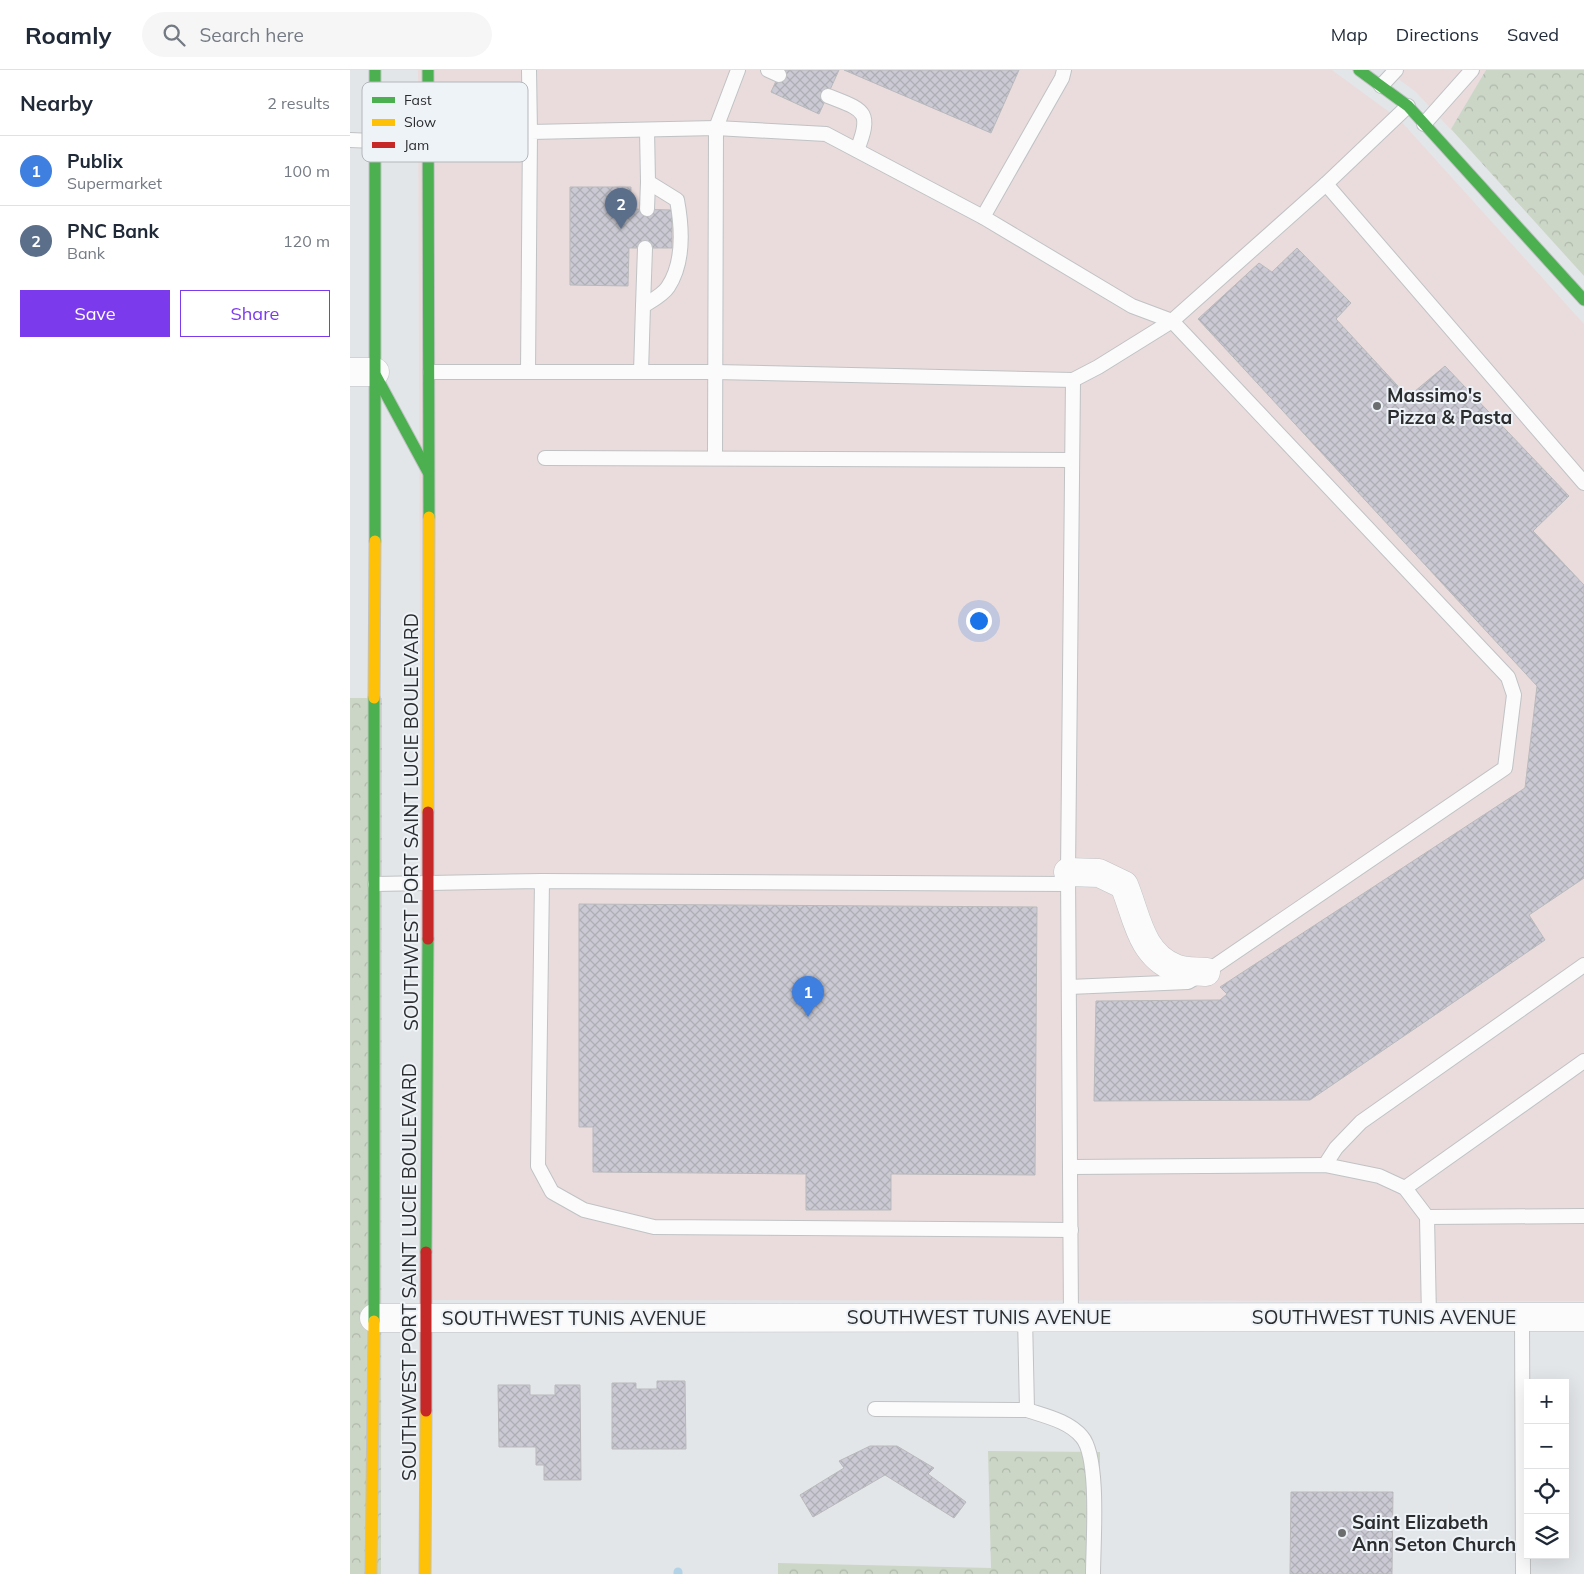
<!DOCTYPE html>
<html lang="en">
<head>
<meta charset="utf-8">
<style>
	:root { --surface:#fff; --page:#f6f6f7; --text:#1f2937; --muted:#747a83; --line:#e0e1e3; --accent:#7c3aed }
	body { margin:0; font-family:Mulish,sans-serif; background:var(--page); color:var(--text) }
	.controls { position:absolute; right:15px; bottom:15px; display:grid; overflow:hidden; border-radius:0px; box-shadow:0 5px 20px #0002 }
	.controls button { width:45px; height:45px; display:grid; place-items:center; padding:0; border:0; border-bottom:1px solid var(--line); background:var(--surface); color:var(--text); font:25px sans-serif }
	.you { position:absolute; left:628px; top:550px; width:18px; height:18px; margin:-12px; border:4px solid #fff; border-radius:50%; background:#1a73e8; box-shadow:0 0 0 8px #1a73e833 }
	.badge { display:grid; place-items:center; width:32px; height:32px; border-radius:50%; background:var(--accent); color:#fff; font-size:16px; font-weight:700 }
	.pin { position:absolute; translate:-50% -41px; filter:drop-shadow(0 1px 2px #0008) }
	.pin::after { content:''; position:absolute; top:26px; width:18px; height:15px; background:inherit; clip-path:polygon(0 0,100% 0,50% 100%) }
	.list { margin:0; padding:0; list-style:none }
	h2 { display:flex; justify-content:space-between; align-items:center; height:65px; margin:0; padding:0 20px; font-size:21px }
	h2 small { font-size:16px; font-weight:400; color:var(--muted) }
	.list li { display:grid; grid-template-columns:32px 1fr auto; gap:15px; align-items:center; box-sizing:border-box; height:70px; padding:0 20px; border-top:1px solid var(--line) }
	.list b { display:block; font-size:19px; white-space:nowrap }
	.list p { margin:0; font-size:16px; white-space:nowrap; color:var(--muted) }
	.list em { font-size:16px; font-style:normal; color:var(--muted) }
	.actions { display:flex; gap:10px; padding:15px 20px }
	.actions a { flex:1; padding:11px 0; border:1px solid var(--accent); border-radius:0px; text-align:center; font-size:18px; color:var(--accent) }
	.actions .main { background:var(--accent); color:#fff }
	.icon { flex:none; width:28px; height:28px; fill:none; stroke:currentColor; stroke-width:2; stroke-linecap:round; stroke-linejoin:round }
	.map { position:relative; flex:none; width:1234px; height:1504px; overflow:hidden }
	header { display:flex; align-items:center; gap:30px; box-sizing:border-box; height:70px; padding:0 25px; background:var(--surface); border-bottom:1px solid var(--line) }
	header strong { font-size:24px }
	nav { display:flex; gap:28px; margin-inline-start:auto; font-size:18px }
	.search { width:350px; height:45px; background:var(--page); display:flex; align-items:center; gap:12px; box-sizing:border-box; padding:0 18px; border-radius:28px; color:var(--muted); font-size:19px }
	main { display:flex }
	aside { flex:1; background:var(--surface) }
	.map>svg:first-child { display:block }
	.commercial { fill:#eadcdc }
	.forest { fill:url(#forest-crowns) }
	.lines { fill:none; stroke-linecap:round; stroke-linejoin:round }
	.stream { stroke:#b2d2e8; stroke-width:9 }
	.building { fill:url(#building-cross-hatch); stroke:#b9b9bc }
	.lane-casing { stroke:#c0c2c4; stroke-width:16 }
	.street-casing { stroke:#c0c2c4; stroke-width:29 }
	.fast-casing { stroke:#c0c2c4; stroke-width:13 }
	.slow-casing { stroke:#c0c2c4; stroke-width:13 }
	.jam-casing { stroke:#c0c2c4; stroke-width:13 }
	.lane { stroke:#fbfbfc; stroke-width:14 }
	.street { stroke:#fbfbfc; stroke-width:28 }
	.fast { stroke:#4caf50; stroke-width:11 }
	.slow { stroke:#ffc107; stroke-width:11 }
	.jam { stroke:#c62828; stroke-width:11 }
	.poi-dot { fill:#6b6d6f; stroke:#eef3f8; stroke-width:2 }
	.labels { text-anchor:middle; stroke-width:4; stroke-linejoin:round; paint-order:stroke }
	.poi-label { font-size:19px; font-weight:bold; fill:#2b2c2e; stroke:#eef3f8; text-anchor:start }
	.street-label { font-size:19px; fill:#2b2c2e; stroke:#eef3f8 }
	.key { fill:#eef3f8; stroke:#b4b7bb; stroke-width:1 }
	.key-label { font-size:14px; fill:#2b2c2e }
</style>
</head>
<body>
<header>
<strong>Roamly</strong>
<div class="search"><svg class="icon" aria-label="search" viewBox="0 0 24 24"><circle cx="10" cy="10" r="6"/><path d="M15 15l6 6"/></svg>Search here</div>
<nav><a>Map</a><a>Directions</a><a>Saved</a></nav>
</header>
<main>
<aside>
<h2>Nearby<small>2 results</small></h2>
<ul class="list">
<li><span class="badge" style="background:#3f7fe0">1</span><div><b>Publix</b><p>Supermarket</p></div><em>100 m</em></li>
<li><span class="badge" style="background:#5c6f8a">2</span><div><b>PNC Bank</b><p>Bank</p></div><em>120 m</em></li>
</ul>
<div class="actions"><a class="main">Save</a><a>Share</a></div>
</aside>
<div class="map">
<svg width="1234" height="1504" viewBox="0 0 1234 1504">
	<defs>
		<pattern id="forest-crowns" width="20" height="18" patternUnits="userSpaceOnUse" patternTransform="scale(1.25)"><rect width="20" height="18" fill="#ccd6c7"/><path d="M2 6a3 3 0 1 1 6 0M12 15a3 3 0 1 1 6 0" fill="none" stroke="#afb8ab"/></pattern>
		<pattern id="building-cross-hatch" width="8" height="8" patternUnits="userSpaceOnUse" patternTransform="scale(1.25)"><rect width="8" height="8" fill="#cbcad4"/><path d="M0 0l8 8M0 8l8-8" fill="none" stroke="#aeaeb6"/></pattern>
	</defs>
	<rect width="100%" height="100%" fill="#e3e6e9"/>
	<g class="commercial">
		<path d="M68 0H982L1049 49 1234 254V1231L72 1230Z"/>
		<path d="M1036 0H1136L1101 59 1104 63 1066 22Z"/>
	</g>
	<g class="forest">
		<path d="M1136 0H1234V206L1101 59Z"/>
		<path d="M0 628H32L31 1504H0Z"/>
		<path d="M638 1381 750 1382V1504H428V1493L641 1498Z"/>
	</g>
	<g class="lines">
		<path class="stream" d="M328 1504V1502"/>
	</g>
	<g class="building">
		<path d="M431 0H489L469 44 421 22Z"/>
		<path d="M494 0H669L641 63Z"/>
		<path d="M220 117H281V139L322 140V178H279L278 216 220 215Z"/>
		<path d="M947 178 1001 233 986 249 1058 327 1095 296 1219 426 1183 461 1234 515V808L1179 845 1195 870 960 1030 744 1031 746 931 870 930 877 924 870 917 1175 718 1187 616 848 249 909 193 922 202Z"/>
		<path d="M229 834 687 837 685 1105 541 1104V1140H456V1104L243 1102V1057H229Z"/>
		<path d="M307 1311H335L336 1379H262V1313H286V1319H307Z"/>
		<path d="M148 1315H180V1325H205V1315H230L231 1410H194V1395H186V1377H149Z"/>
		<path d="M520 1376H547L584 1398 578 1404 616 1432 604 1448 535 1405 463 1447 450 1425 494 1398 489 1391Z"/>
		<path d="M941 1422H1043L1042 1504H940Z"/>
	</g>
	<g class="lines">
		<g class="lane-casing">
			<g id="lane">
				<path d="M418 0 429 5"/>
				<path d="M1031 16 1046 0"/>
				<path d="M478 26C513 40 523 40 507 80"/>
				<path d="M1074 54 1122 0"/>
				<path d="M79 68 180 62 179 0"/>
				<path d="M0 70 24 71"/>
				<path d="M976 114 1234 413"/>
				<path d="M297 139 298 112"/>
				<path d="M633 147 712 8 714 0"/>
				<path d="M293 236 295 178"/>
				<path d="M80 302H365L723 310 748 297 822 251 976 114 1058 36"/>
				<path d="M178 302 180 62 366 58 476 64 633 147 782 236 822 251 1158 607 1164 625 1155 698 856 902 838 912 719 917"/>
				<path d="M291 302 293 236C301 231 313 225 318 217 334 193 332 157 327 130L298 112 297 60"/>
				<path d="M365 387 366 58 388 0"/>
				<path d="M195 388 722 390"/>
				<path d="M192 811 188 1096 202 1122 234 1140 304 1157 721 1160"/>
				<path d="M25 814 192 811 718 814"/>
				<path d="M975 1095 986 1078 1011 1052 1234 895"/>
				<path d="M721 1097 975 1095 1029 1106 1055 1118 1077 1147 1079 1247"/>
				<path d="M1055 1118 1234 991"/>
				<path d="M1077 1147 1234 1146"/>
				<path d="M721 1247 718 802 723 310"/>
				<path d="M1172 1247 1173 1504"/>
				<path d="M525 1339 677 1340 675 1247"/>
				<path d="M677 1340C695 1346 719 1351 732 1367 750 1388 743 1475 743 1504"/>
			</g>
		</g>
		<g class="street-casing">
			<g id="street">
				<path d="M0 302H25"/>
				<path d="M718 802 749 803 774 815C787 846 790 884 825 898 834 902 847 901 856 902"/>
				<path d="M24 1248 1234 1247"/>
			</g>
		</g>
		<g class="fast-casing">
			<g id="fast">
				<path d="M78 0 79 447"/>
				<path d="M1009 0 1058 36 1234 230"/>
				<path d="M26 306 78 402"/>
				<path d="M25 471V0"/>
				<path d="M76 1182 78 869"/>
				<path d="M24 1251V628"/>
			</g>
		</g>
		<g class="slow-casing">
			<g id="slow">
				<path d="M24 628 25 471"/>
				<path d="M78 742 79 447"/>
				<path d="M21 1504 24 1251"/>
				<path d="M75 1504 76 1341"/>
			</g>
		</g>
		<g class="jam-casing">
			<g id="jam">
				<path d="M78 869V742"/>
				<path d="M76 1341V1182"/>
			</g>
		</g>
		<use href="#lane" class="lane"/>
		<use href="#street" class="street"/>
		<use href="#fast" class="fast"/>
		<use href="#slow" class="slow"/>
		<use href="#jam" class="jam"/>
	</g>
	<g class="poi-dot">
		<circle cx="1027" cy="336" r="5"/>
		<circle cx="992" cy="1463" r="5"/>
	</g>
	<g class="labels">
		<g class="poi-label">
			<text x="1037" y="332">Massimo's<tspan x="1037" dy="22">Pizza &amp; Pasta</tspan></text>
			<text x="1002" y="1459">Saint Elizabeth<tspan x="1002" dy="22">Ann Seton Church</tspan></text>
		</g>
		<g class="street-label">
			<text transform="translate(61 752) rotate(-90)" y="7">SOUTHWEST PORT SAINT LUCIE BOULEVARD</text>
			<text transform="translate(59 1202) rotate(-90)" y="7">SOUTHWEST PORT SAINT LUCIE BOULEVARD</text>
			<text x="629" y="1254">SOUTHWEST TUNIS AVENUE</text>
			<text x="1034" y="1254">SOUTHWEST TUNIS AVENUE</text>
			<text x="224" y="1255">SOUTHWEST TUNIS AVENUE</text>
		</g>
	</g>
	<rect x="12" y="12" width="166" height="80" rx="8" class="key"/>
	<rect x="22" y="27" width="23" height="6" fill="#4caf50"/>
	<rect x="22" y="49" width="23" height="7" fill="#ffc107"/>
	<rect x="22" y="72" width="23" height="6" fill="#c62828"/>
	<g class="key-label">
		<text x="54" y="35">Fast</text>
		<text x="54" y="57">Slow</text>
		<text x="54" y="80">Jam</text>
	</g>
</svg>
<div class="controls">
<button>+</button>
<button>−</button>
<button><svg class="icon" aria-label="locate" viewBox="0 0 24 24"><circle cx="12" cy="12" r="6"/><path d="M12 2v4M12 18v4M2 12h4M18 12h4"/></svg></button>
<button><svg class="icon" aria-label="layers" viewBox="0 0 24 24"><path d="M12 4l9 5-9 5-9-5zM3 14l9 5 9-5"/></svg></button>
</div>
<div class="you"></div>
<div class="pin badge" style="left:458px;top:947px;background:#3f7fe0">1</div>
<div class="pin badge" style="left:271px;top:159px;background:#5c6f8a">2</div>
</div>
</main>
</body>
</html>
